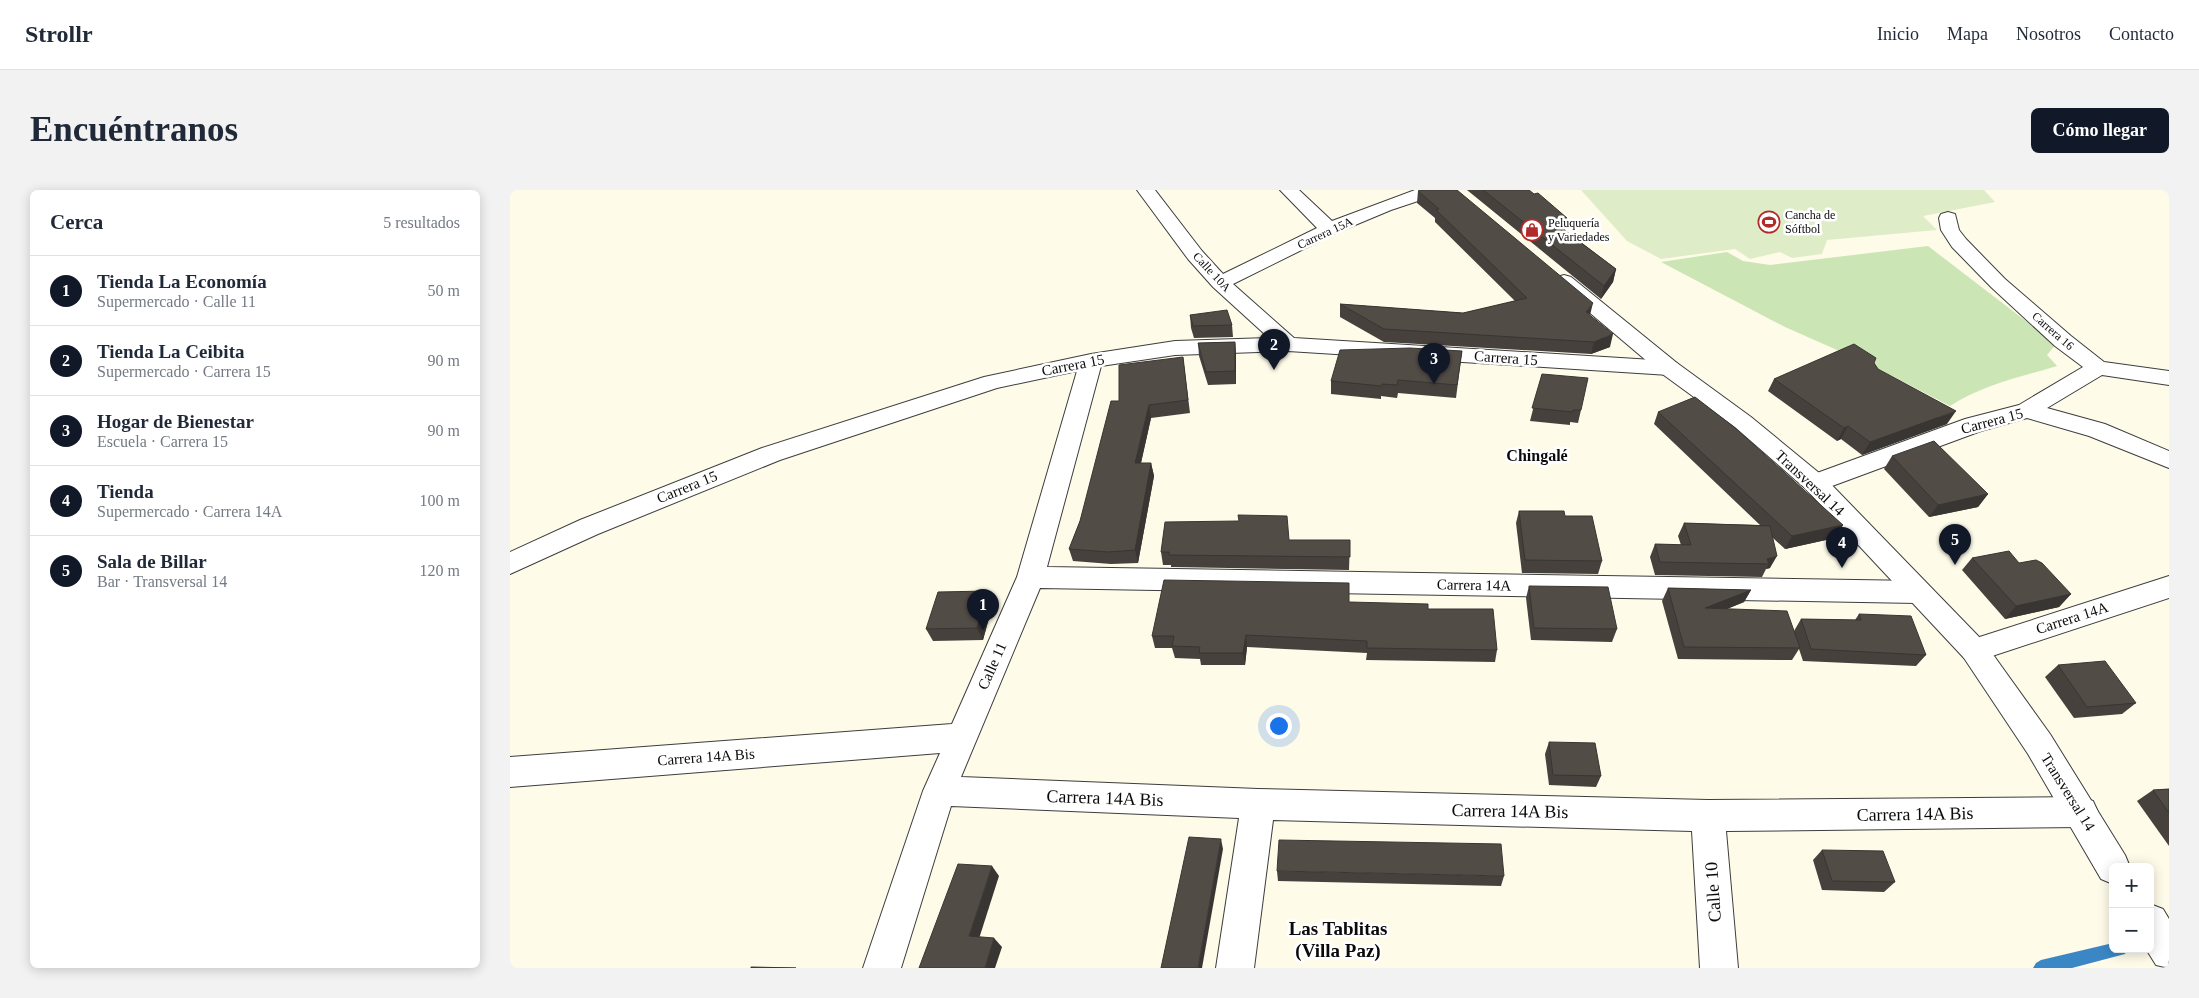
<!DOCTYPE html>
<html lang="es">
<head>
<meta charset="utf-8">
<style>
	:root { --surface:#fff; --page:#f2f2f3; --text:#1f2937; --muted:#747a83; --line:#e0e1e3; --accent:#111827 }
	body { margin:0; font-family:"Times New Roman",serif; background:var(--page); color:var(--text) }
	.controls { position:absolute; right:15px; bottom:15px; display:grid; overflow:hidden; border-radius:8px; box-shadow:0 2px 12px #0003 }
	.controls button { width:45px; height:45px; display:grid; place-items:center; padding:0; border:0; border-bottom:1px solid var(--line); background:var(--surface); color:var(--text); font:25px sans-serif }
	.you { position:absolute; left:768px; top:535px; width:18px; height:18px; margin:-12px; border:4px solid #fff; border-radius:50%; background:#1a73e8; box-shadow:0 0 0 8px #1a73e833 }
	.badge { display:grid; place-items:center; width:32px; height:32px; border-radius:50%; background:var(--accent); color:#fff; font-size:16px; font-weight:700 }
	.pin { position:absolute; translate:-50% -41px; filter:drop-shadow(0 1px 2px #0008) }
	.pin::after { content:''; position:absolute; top:26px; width:18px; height:15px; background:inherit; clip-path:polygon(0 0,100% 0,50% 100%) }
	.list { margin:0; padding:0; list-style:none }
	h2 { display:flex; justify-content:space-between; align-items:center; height:65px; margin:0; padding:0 20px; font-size:21px }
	h2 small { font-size:16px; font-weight:400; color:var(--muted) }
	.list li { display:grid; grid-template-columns:32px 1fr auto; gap:15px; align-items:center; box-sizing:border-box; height:70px; padding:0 20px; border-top:1px solid var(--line) }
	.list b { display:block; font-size:19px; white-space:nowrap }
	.list p { margin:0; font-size:16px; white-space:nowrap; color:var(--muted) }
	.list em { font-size:16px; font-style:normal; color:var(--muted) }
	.map { position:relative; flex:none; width:1659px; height:778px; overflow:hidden; border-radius:8px }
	header { display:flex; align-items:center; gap:30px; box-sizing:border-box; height:70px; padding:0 25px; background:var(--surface); border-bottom:1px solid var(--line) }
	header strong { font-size:24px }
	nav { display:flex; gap:28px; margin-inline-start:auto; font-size:18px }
	.intro { display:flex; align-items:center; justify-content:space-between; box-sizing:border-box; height:120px; padding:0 30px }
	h1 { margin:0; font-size:35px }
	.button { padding:12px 22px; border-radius:8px; background:var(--accent); color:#fff; font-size:18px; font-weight:700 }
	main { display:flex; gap:30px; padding:0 30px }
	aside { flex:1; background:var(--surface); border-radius:8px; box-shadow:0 2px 12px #0003 }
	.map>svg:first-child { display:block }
	.green { fill:#cce5b5 }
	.pitch { fill:#deedc7 }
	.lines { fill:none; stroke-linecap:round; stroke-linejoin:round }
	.stream { fill:#3b87c5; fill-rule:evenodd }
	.minor-casing { stroke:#3d3d3d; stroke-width:2 }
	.tertiary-casing { stroke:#3d3d3d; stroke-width:2 }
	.minor { fill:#fff; fill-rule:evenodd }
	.tertiary { fill:#fff; fill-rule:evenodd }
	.wall { fill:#47413d }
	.shaded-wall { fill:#393532 }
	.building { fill:#524c47; stroke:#393532 }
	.labels { text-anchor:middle; stroke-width:5; stroke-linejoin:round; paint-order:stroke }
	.far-poi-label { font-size:12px; fill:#0a0a0a; stroke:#fff; text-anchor:start }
	.far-street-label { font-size:12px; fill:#0a0a0a; stroke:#fff }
	.street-label { font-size:15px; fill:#0a0a0a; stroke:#fff }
	.neighbourhood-label { font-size:16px; font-weight:bold; fill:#0a0a0a; stroke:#fff }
	.near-street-label { font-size:18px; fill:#0a0a0a; stroke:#fff }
	.near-neighbourhood-label { font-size:19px; font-weight:bold; fill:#0a0a0a; stroke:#fff }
</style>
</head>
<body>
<header>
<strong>Strollr</strong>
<nav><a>Inicio</a><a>Mapa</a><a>Nosotros</a><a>Contacto</a></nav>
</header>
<div class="intro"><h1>Encuéntranos</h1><a class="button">Cómo llegar</a></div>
<main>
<aside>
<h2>Cerca<small>5 resultados</small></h2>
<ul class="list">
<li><span class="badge">1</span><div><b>Tienda La Economía</b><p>Supermercado · Calle 11</p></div><em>50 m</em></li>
<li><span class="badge">2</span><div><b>Tienda La Ceibita</b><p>Supermercado · Carrera 15</p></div><em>90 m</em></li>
<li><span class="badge">3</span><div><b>Hogar de Bienestar</b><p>Escuela · Carrera 15</p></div><em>90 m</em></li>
<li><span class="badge">4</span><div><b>Tienda</b><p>Supermercado · Carrera 14A</p></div><em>100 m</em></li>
<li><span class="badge">5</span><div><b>Sala de Billar</b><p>Bar · Transversal 14</p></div><em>120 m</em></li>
</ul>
</aside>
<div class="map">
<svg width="1659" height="778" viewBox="0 0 1659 778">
	<rect width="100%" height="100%" fill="#fefbe9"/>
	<path class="green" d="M1418 56 1546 154 1537 165 1547 176C1510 187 1473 195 1440 216L1361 175 1275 137 1151 72 1217 62 1233 71 1260 75Z"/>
	<path class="pitch" d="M1071 0H1474L1485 12 1413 26 1427 40 1317 50 1312 64 1282 68 1270 62 1240 69 1225 59 1151 69 1117 51Z"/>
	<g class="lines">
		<path class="stream" d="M1603 753V759H1617L1615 764 1562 778H1523L1526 773 1531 770Z"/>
		<g class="minor-casing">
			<g id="minor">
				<path d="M627 0H645L692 61 713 84 807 38 770 0H789L822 31 905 0H932L929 4 881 20 826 43 723 94 784 148 1159 171 1167 173 1170 178 1167 183 1159 185 778 161 665 165 591 176 537 377 1407 391 1417 394 1421 402 1417 410 1407 413 530 398 451 587 748 599 1198 610 1571 607 1583 611 1588 622 1583 633 1571 637 1216 641 1228 778H1190L1182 641 763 630 744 778H706L729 628 441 616 391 778H353L413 601 430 563 0 597V567L442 534 507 387 567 181 487 198 270 270 88 344 0 384V362L70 330 252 258 474 187 581 164 665 151 759 148 703 97 678 69Z"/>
				<path d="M1438 22 1445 24 1449 40 1456 49 1495 89 1561 146 1594 172 1659 181V195L1592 185 1537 218 1595 234 1659 261V278L1579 246 1517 228 1471 241 1314 299 1305 302 1296 299 1292 293 1296 287 1455 229 1509 215 1573 177 1545 156 1481 97 1442 57 1431 40 1429 28 1431 24Z"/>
				<path d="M1659 386V408L1464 472 1454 468 1449 460 1454 452Z"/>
			</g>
		</g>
		<g class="tertiary-casing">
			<g id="tertiary">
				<path d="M1054 85 1061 87 1167 173 1241 227 1314 287 1474 452 1540 544 1615 665 1620 677H1603V694L1591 689 1518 564 1454 468 1296 299 1225 237 1151 183 1047 95 1044 91 1047 87Z"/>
				<path d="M1640 714 1653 719 1659 729V778L1646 775 1636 759H1640Z"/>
			</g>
		</g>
		<use href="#minor" class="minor"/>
		<use href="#tertiary" class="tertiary"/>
	</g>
	<g class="wall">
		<path d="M957 0H1019L1055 40 1106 79 1103 92 1091 109Z"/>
		<path d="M908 1 1079 125 1100 157 1081 164 874 152 830 127V114L953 123 1005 111 925 32V28L907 13Z"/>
		<path d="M680 125 722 135 723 147 684 148 681 138Z"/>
		<path d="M725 152 726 165V194L698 195 689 166 688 153Z"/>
		<path d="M952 161 946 208 888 203 887 208 871 206V209L821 204V191Z"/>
		<path d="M673 167 680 223 641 228 631 273H641L644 286 628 373 601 374 563 371 559 359 570 331 609 211Z"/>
		<path d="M1364 173 1368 179 1437 234 1352 265 1331 249 1327 251 1258 201 1264 189Z"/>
		<path d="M1032 184 1071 220 1068 233 1060 232V235L1020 231Z"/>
		<path d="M1148 222 1333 335 1325 348 1275 359 1263 348 1260 378 1256 379 1252 387 1145 385 1140 367 1145 354 1171 355 1168 346 1174 333 1250 335 1144 234Z"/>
		<path d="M1382 266 1478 304 1468 317 1419 327 1374 279Z"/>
		<path d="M1009 321 1055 326 1092 371 1088 384 1012 383 1006 333Z"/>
		<path d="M779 350H840L839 380 661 377V375H653L651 362Z"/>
		<path d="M1462 368 1509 373 1561 404 1549 417 1495 429 1452 380Z"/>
		<path d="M1019 396 1107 439 1102 452 1021 450 1016 408Z"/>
		<path d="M1158 398 1241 400 1234 412 1217 419 1284 441 1291 429 1345 430 1349 424 1416 465 1406 476 1293 471 1289 459 1282 470 1168 469 1152 411Z"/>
		<path d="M839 412 918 419 987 460 985 472 856 470 857 463 737 457 735 475H691L690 469 665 468 662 458H645L642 446Z"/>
		<path d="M483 413 473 450 423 451 416 439Z"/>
		<path d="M1548 475 1626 513 1612 524 1564 528 1535 487Z"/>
		<path d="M1039 552 1091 586 1086 597 1039 595 1035 564Z"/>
		<path d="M1659 599V656L1627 611 1643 600Z"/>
		<path d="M1312 660 1385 692 1374 702 1312 700 1303 670Z"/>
		<path d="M767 681 994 686 991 696 768 691Z"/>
	</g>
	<g class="shaded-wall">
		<path d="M1057 28 1055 41 1046 34Z"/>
		<path d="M1106 79 1103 92 1091 109 1094 96Z"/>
		<path d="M1083 113 1080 125 1076 122Z"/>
		<path d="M1103 144 1100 157 1081 164 1084 152Z"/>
		<path d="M725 152 726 165V194L725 181Z"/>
		<path d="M639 215 641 228 628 286 625 273Z"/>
		<path d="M1446 221 1437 234 1352 265 1360 252Z"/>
		<path d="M1338 236 1331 249 1327 251 1334 238Z"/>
		<path d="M641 273 644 286 628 373 625 360Z"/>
		<path d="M1478 304 1468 317 1419 327 1428 315Z"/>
		<path d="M1333 335 1325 348 1275 359 1282 346Z"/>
		<path d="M1267 366 1260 378 1256 379 1259 374 1257 369Z"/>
		<path d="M1241 400 1234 412 1189 430 1195 418Z"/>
		<path d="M478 401 483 413 473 450 467 438Z"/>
		<path d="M1561 404 1549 417 1495 429 1506 416Z"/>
		<path d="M736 445 737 457 735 475 733 463Z"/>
		<path d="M711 649 713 659 692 778H688Z"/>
		<path d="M482 676 489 686 467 755 459 746Z"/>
		<path d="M484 748 492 757 485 778H475Z"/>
	</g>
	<g class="building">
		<path d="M911 0H947L1083 113 1076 122 1103 144 1084 152 874 139 830 114 953 123 1017 108 926 20 929 19 908 1Z"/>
		<path d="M973 0H1019L1024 4 1028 3 1057 28 1053 30 1055 31 1046 34 1106 79 1094 96Z"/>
		<path d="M717 120 722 135 683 136 680 125Z"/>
		<path d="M725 152V181L696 182 688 153Z"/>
		<path d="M1344 154 1366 168 1364 173 1368 179 1446 221 1360 252 1338 236 1334 238 1264 189Z"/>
		<path d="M900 158 952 161 947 195 888 190 887 195 872 194 871 196 821 191 830 160Z"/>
		<path d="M673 167 678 210 639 215 625 273H641L625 360 598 362 559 359 570 331 601 211H609V175Z"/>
		<path d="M1032 184 1078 188 1071 220H1063V222L1022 218Z"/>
		<path d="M1185 207 1224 237 1333 335 1282 346 1148 222Z"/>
		<path d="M1424 251 1478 304 1428 315 1382 266Z"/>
		<path d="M1009 321H1054L1055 326H1082L1092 371 1015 370Z"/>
		<path d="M728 325 777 326 779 350H840V367L659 365V362H651L655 332 729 331Z"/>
		<path d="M1174 333 1260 336 1267 366 1257 369 1259 374 1150 372 1145 354 1181 355Z"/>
		<path d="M1499 361 1509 373 1526 370 1532 373 1561 404 1506 416 1462 368Z"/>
		<path d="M654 390 839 393V412L918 414V419H983L987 460 857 458V451L736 445 733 463H689L690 457 662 456 664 446H642Z"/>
		<path d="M1019 396 1098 397 1107 439 1024 438Z"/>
		<path d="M1158 398 1241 400 1195 418 1277 421 1290 458 1174 457Z"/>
		<path d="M478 401 467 438 416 439 428 402Z"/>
		<path d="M1349 424 1401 426 1416 465 1301 459 1291 429 1351 430Z"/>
		<path d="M1595 471 1626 513 1577 517 1548 475Z"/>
		<path d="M1039 552 1085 553 1091 586 1043 585Z"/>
		<path d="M1659 599V623L1643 600Z"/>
		<path d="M679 647 711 649 688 778H651Z"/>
		<path d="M769 650 991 654 994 686 767 681Z"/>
		<path d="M1312 660 1373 661 1385 692 1322 691Z"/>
		<path d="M448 674 482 676 459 746 484 748 475 778H409Z"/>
		<path d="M241 777 286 778H241Z"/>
	</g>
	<defs>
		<g id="stadium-ring" transform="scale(1.125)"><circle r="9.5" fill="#fff" stroke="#b22b2b" stroke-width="1.5"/><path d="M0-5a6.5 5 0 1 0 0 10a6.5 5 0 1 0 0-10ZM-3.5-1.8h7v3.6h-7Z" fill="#b22b2b"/></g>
		<g id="shop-ring" transform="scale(1.125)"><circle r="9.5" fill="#fff" stroke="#b22b2b" stroke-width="1.5"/><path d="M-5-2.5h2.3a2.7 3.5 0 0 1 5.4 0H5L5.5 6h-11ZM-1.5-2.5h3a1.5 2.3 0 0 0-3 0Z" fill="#b22b2b"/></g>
	</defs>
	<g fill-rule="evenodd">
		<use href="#stadium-ring" x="1259" y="32"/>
		<use href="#shop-ring" x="1022" y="40"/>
	</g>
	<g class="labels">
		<g class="far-poi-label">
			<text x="1275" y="29">Cancha de<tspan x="1275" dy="14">Sóftbol</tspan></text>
			<text x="1038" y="37">Peluquería<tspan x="1038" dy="14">y Variedades</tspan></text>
		</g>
		<g class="far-street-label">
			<text transform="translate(815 43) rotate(-25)" y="4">Carrera 15A</text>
			<text transform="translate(702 82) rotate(47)" y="4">Calle 10A</text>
			<text transform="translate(1543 141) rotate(41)" y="4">Carrera 16</text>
		</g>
		<g class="street-label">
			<text transform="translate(996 168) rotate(4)" y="5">Carrera 15</text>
			<text transform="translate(563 175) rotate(-11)" y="5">Carrera 15</text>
			<text transform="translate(1482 231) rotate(-15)" y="5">Carrera 15</text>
			<text transform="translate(1300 293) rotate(43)" y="5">Transversal 14</text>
			<text transform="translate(177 297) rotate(-22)" y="5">Carrera 15</text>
			<text transform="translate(964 395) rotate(1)" y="5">Carrera 14A</text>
			<text transform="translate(1562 428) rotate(-18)" y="5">Carrera 14A</text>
			<text transform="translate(482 476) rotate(-66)" y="5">Calle 11</text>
			<text transform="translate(196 567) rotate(-4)" y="5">Carrera 14A Bis</text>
			<text transform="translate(1558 602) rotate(58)" y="5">Transversal 14</text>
		</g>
		<g class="neighbourhood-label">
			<text x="1027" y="271">Chingalé</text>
		</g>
		<g class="near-street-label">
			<text transform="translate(595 608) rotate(2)" y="6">Carrera 14A Bis</text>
			<text transform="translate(1000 621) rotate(1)" y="6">Carrera 14A Bis</text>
			<text transform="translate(1405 624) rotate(-1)" y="6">Carrera 14A Bis</text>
			<text transform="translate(1203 702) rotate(-94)" y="6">Calle 10</text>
		</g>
		<g class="near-neighbourhood-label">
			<text x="828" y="745">Las Tablitas<tspan x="828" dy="22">(Villa Paz)</tspan></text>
		</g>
	</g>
</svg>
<div class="controls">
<button>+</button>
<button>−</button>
</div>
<div class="you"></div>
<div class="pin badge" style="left:473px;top:440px">1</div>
<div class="pin badge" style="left:764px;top:180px">2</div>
<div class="pin badge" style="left:924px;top:194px">3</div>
<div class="pin badge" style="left:1332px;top:378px">4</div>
<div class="pin badge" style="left:1445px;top:375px">5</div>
</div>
</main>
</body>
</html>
